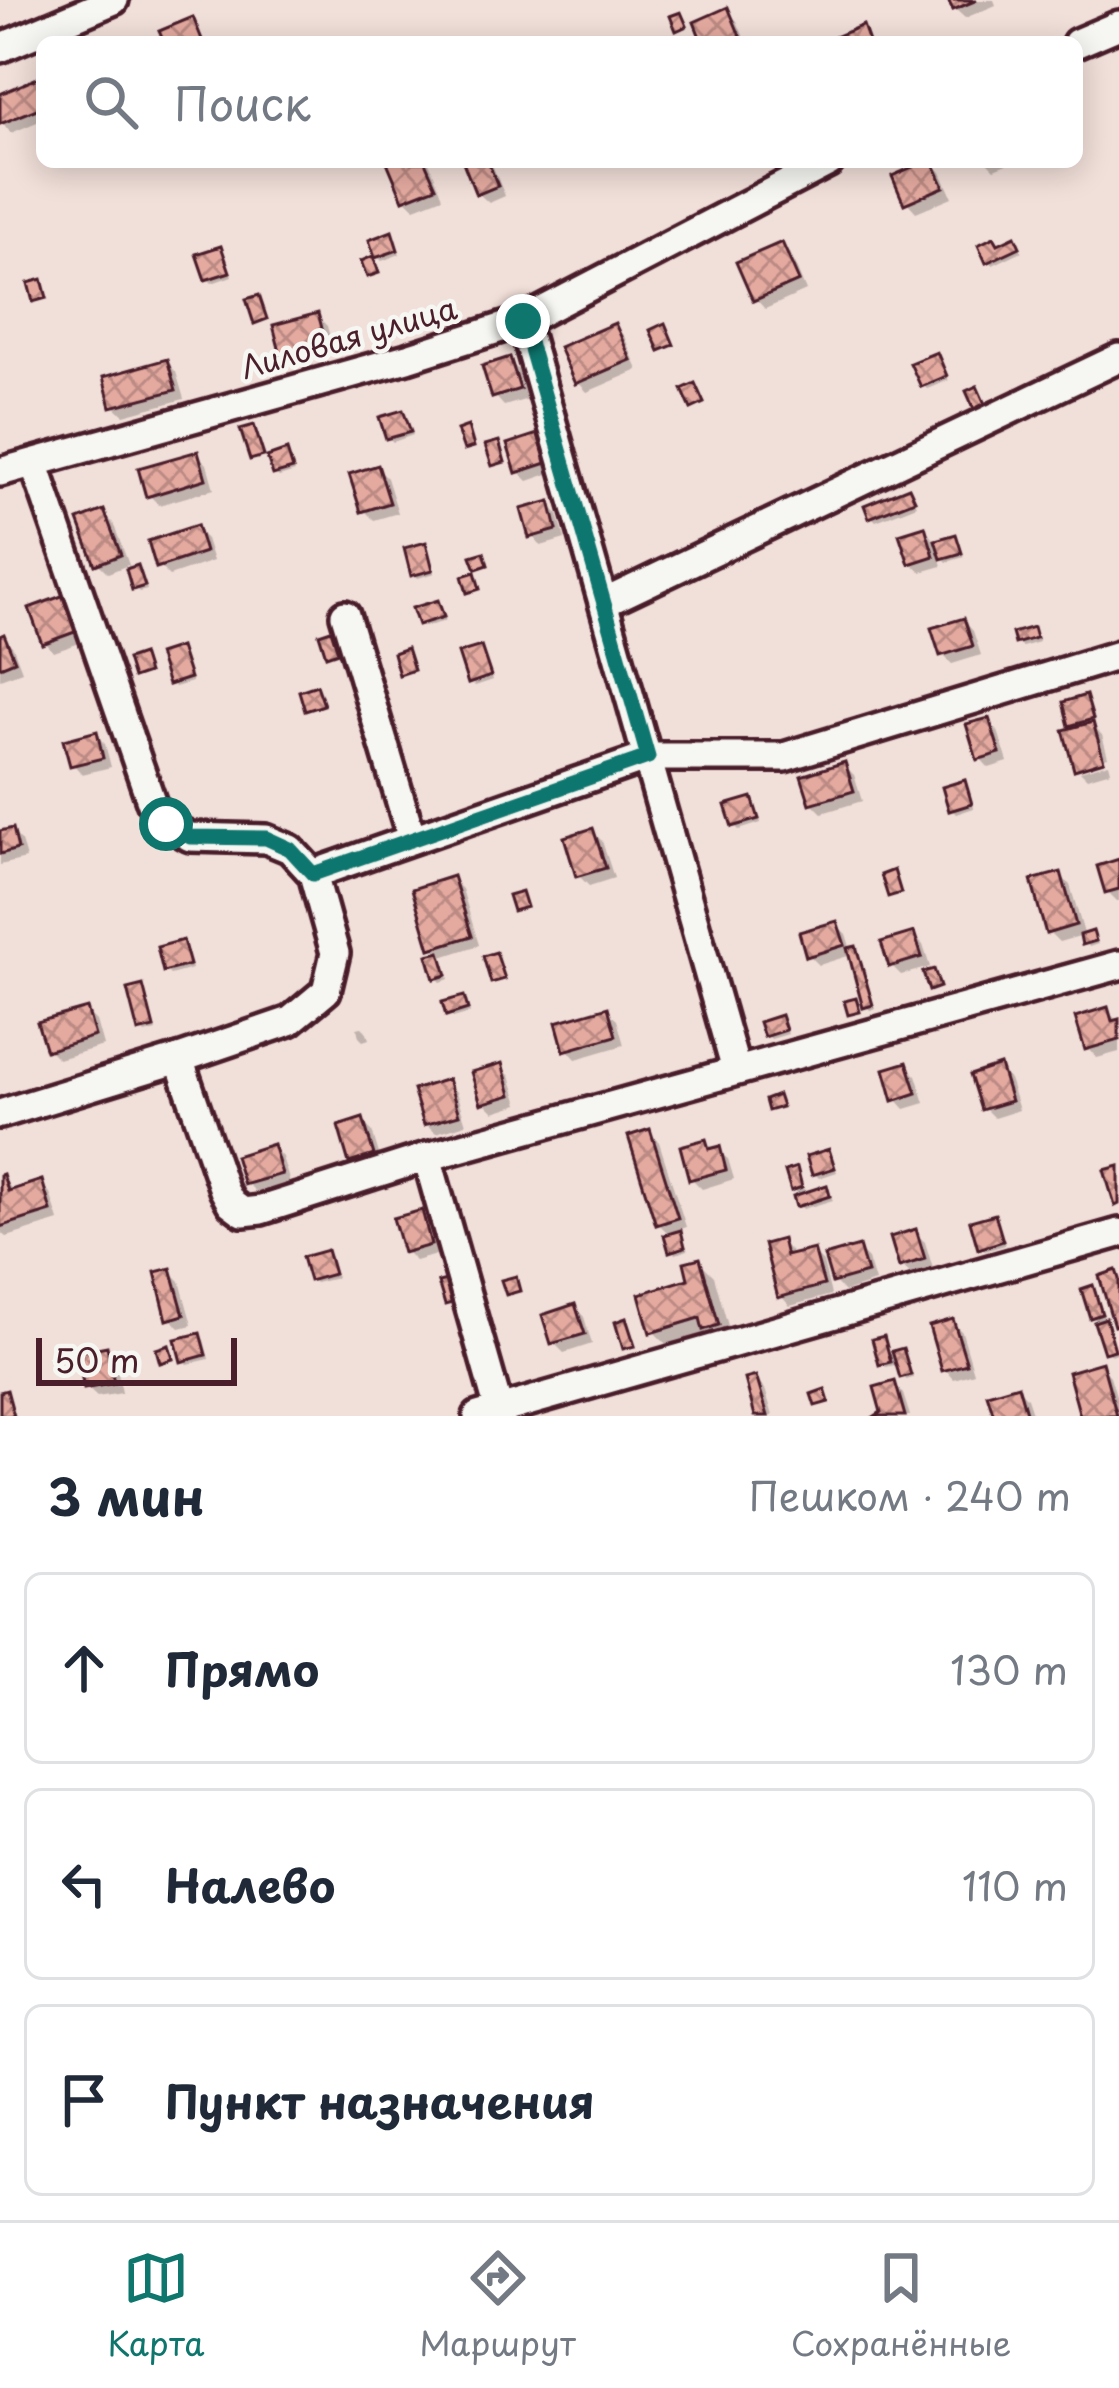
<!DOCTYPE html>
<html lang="ru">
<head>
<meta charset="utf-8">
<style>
	:root { --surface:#fff; --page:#f2f2f3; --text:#1f2937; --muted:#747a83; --line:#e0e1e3; --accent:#0f766e }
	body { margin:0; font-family:"Playpen Sans",sans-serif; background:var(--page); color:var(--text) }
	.scale { position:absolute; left:36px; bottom:30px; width:201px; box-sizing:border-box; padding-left:12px; border:6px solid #4a1f2b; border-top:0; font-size:33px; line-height:42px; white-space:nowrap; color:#4a1f2b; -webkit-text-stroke:9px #f6f6f2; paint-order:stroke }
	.stop { position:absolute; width:36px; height:36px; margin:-27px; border:9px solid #0f766e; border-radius:50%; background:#fff }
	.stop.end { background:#0f766e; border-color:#fff; box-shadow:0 3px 12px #0008 }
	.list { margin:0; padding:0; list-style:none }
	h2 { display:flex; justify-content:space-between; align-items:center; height:156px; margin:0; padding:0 48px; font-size:51px }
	h2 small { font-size:39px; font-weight:400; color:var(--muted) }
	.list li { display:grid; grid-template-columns:78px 1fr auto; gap:36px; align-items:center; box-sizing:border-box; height:192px; margin:0 24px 24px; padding:0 24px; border:3px solid var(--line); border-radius:18px }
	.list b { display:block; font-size:45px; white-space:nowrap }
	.list em { font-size:39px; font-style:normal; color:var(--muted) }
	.icon { flex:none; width:66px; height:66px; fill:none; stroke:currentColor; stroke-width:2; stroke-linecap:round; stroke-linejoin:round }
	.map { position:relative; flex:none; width:1119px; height:1416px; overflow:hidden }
	.search { position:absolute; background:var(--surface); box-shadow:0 6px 30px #0003; left:36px; right:36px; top:36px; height:132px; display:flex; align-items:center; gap:30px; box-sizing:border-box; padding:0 42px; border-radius:18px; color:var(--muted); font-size:45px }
	.sheet { height:804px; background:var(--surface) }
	nav { display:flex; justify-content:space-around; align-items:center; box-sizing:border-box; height:168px; border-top:3px solid var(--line); background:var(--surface); font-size:33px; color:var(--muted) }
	nav a { display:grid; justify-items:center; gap:6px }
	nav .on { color:var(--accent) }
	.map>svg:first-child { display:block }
	.shadow { fill:#0003 }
	.building { fill:url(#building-cross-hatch); stroke:#4a1f2b; stroke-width:3 }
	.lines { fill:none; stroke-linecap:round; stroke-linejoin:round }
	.minor-casing { stroke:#4a1f2b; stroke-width:36 }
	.minor { stroke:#f6f6f2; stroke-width:27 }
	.route { stroke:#0f766e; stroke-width:15 }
	.labels { text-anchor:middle; stroke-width:9; stroke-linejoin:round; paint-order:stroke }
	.street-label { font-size:30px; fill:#4a1f2b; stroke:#f6f6f2 }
</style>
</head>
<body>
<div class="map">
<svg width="1119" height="1416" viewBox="0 0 1119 1416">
	<defs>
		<pattern id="building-cross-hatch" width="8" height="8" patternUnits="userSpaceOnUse" patternTransform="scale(3)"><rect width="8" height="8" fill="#e4aaa0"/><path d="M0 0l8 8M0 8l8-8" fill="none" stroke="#bb8a83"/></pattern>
	</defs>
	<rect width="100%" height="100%" fill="#f1dfd9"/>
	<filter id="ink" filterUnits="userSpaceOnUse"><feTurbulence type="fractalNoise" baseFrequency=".00833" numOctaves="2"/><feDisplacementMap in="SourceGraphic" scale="24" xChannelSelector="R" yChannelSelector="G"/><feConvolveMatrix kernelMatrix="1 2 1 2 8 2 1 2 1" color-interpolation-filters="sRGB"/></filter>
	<g filter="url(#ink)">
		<g class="shadow">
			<path d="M952 0H994L996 5 965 18 955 9Z"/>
			<path d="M727 11 737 21 746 42H705Z"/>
			<path d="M42 80V120L11 133 0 120V97Z"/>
			<path d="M393 162H429L443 197 415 208 405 199Z"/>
			<path d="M466 162H491L505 196 489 203 479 194Z"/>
			<path d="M931 162 941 172 952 197 916 212 907 202Z"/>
			<path d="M987 162H1012L994 169Z"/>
			<path d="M391 235 400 254 382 261 378 257Z"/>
			<path d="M1018 244 1022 251 993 265 989 261 1000 247Z"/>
			<path d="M782 246 791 255 806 291 765 309 756 299Z"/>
			<path d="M221 249 232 276 212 283 208 279Z"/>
			<path d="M317 316 327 326 334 353 294 364 284 354Z"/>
			<path d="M614 326 624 336 638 370 587 392 578 382Z"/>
			<path d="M936 355 949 380 927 389 923 385Z"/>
			<path d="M509 360 518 370 528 399 504 406 495 396Z"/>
			<path d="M167 362 176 372 184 399 124 415 114 406Z"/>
			<path d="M403 413 413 435 393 442 389 438Z"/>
			<path d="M537 437 547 447 554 472 528 481 518 471Z"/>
			<path d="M287 453 295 472 279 477 275 473Z"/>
			<path d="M197 454 207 464 214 489 159 505 149 495Z"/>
			<path d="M377 468 387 478 398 513 374 520 364 510Z"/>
			<path d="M909 491 917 505 876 521 872 517Z"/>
			<path d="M549 504 558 514 565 539 541 546 532 536Z"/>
			<path d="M103 513 113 523 131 570 137 568 141 572 147 590 139 592 135 588 128 565 108 573 98 563Z"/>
			<path d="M196 529 206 539 213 561 169 576 159 566Z"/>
			<path d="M925 529 936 543 955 537 964 557 947 562 938 552 942 566 921 572 911 563Z"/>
			<path d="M425 545 429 549 435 573 418 578 414 574Z"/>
			<path d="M69 596 91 639 54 652 45 642Z"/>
			<path d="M438 603 446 621 424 627 420 623Z"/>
			<path d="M964 621 973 631 981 655 952 664 942 654Z"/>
			<path d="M1032 630 1039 642 1022 647 1018 643Z"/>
			<path d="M4 638 13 647 22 671 0 679V639Z"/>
			<path d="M480 649 484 653 493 680 475 686 471 682Z"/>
			<path d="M179 650 183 654 192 682 175 687 171 683Z"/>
			<path d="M1085 699 1089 703 1095 723 1091 724 1102 735 1108 757 1079 765V770L1077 730 1072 725Z"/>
			<path d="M988 721 998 731 1008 762 989 768 980 758Z"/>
			<path d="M96 735 105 744 111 767 82 774 73 764Z"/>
			<path d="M1109 763 1111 771 1087 778 1080 771Z"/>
			<path d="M844 765 854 775 862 801 822 813 812 803Z"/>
			<path d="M964 783 968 787 974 808 956 814 952 810Z"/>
			<path d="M751 800 755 804 761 823 739 830 735 826Z"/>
			<path d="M12 831 21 841 26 859 0 865V834Z"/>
			<path d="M593 832 602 841 614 878 589 886 579 876Z"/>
			<path d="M1119 862V901H1117L1108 892Z"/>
			<path d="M1060 875 1070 885 1085 937 1092 934 1098 944 1089 947 1083 935 1059 942 1049 932Z"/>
			<path d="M452 879 462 889 479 945 442 957 449 979 441 982 437 978 440 955 433 947Z"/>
			<path d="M836 924 846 934 851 950 855 949 859 953 875 1009 870 1010 866 1006 851 955 819 965 809 955Z"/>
			<path d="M914 936 923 945 930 967 901 975 892 966Z"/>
			<path d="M182 943 186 948 192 969 170 975 166 971Z"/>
			<path d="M142 988 146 992 156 1031 145 1034 141 1030Z"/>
			<path d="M463 999 470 1013 453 1018 449 1014Z"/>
			<path d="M86 1011 96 1021 103 1046 58 1059 48 1049Z"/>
			<path d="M607 1011 617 1020 624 1045 576 1059 567 1049Z"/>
			<path d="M1107 1011 1119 1022V1052L1097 1058 1088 1048Z"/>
			<path d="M781 1018 788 1034 771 1039 767 1035Z"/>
			<path d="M362 1027 366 1031 369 1039 363 1041 359 1037 357 1028Z"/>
			<path d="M906 1065 916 1075 925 1103 905 1109 896 1099Z"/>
			<path d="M501 1067 510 1076 519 1104 494 1112 484 1102Z"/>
			<path d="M999 1069 1009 1079 1019 1110 994 1118 984 1108Z"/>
			<path d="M447 1082 456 1092 466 1124 436 1133 426 1124Z"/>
			<path d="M362 1122 372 1131 382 1164 361 1171 351 1161Z"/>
			<path d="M649 1132 659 1142 686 1227 676 1230 684 1238 688 1250 676 1254 672 1250 671 1236 658 1223Z"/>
			<path d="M705 1142 728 1159 734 1179 702 1189 692 1179Z"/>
			<path d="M273 1147 282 1157 290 1183 257 1193 247 1183Z"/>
			<path d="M829 1152 837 1172 819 1178 815 1174Z"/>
			<path d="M796 1171 800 1175 806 1195 826 1189 833 1200 803 1209 799 1205 801 1196 793 1189Z"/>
			<path d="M2 1177 14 1192 41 1183 50 1193 59 1221 7 1237 0 1231V1178Z"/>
			<path d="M421 1213 430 1223 439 1254 415 1261 405 1251Z"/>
			<path d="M994 1217 998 1221 1005 1245 985 1251 981 1247Z"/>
			<path d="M915 1233 925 1242 933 1269 912 1275 902 1266Z"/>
			<path d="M781 1242 791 1252 792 1258 813 1252 823 1262 831 1295 790 1306 781 1296Z"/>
			<path d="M858 1249 868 1259 875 1282 844 1292 835 1282Z"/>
			<path d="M327 1253 331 1257 336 1278 315 1283 311 1279Z"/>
			<path d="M699 1261 714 1276 732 1340 720 1344 711 1334 668 1346 653 1331 692 1281Z"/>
			<path d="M170 1271 180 1281 192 1325 180 1328 170 1318Z"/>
			<path d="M1092 1288 1096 1293 1104 1318 1102 1319 1109 1326 1117 1353 1111 1355 1107 1351 1097 1321 1092 1316Z"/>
			<path d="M575 1307 584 1317 592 1344 564 1353 554 1343Z"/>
			<path d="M952 1322 962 1332 974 1373 954 1379 945 1369Z"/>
			<path d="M200 1336 204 1340 209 1359 188 1364 184 1360Z"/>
			<path d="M883 1339 890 1355 902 1351 906 1355 913 1378 906 1380 899 1364 886 1367 882 1363Z"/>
			<path d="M106 1349 115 1359 122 1393 97 1397 87 1388Z"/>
			<path d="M1101 1366 1110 1376 1119 1405V1416H1083Z"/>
			<path d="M755 1379 765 1389 773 1416H758Z"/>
			<path d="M894 1385 903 1394 910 1416H880Z"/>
			<path d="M1018 1388 1027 1398 1033 1416H997Z"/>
		</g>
		<g class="building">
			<path d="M948 0H977L953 10Z"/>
			<path d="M728 7 740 36 726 42H702L694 22Z"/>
			<path d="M681 12 687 26 676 31 670 16Z"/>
			<path d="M193 17 203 42H164L159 31Z"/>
			<path d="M863 25 869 42H823Z"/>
			<path d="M42 76V107L0 124V94Z"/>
			<path d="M387 162H425L436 187 403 200Z"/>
			<path d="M463 162H488L498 186 476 195Z"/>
			<path d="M924 162H933L944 187 904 204 892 176Z"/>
			<path d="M392 231 398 250 375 258 369 240Z"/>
			<path d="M1015 236 1020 247 986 263 978 245 994 237 998 244Z"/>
			<path d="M782 242 799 281 753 301 736 262Z"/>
			<path d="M221 246 230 272 205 280 196 254Z"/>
			<path d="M373 256 379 273 367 277 361 261Z"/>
			<path d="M42 279 47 298 33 302 28 283Z"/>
			<path d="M259 295 267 319 254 324 246 299Z"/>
			<path d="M318 313 326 344 281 356 273 325Z"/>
			<path d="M615 323 631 360 575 384 559 347Z"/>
			<path d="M665 323 674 345 659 351 650 330Z"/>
			<path d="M937 352 947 376 921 387 910 363Z"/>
			<path d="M510 357 520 389 492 398 482 366Z"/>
			<path d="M167 359 176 390 111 407 103 377Z"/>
			<path d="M695 383 704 403 691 409 682 389Z"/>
			<path d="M977 386 985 404 974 409 966 391Z"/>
			<path d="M403 410 411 432 386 439 379 417Z"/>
			<path d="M254 425 264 456 250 460 240 429Z"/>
			<path d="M468 426 474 447 464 450 457 430Z"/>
			<path d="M538 434 547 463 516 473 507 444Z"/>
			<path d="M499 441 505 462 492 466 485 445Z"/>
			<path d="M287 450 293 469 273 475 267 457Z"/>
			<path d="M198 451 206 479 146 497 138 468Z"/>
			<path d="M378 465 390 503 361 512 349 474Z"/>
			<path d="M909 487 915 500 869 518 864 505Z"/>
			<path d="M550 501 557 530 529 538 521 509Z"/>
			<path d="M104 510 121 555 95 565 78 520Z"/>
			<path d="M197 525 205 552 156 568 148 541Z"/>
			<path d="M925 526 934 556 909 564 899 534Z"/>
			<path d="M956 534 962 553 941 559 935 540Z"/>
			<path d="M426 542 433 570 411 576 404 548Z"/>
			<path d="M484 552 488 565 476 569 471 556Z"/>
			<path d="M138 565 145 586 132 590 126 569Z"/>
			<path d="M475 572 480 589 467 593 462 576Z"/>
			<path d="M70 593 83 629 42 644 29 608Z"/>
			<path d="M438 600 444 617 418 625 412 608Z"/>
			<path d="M964 618 973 646 940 656 931 628Z"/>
			<path d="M1033 627 1036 638 1015 644 1012 633Z"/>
			<path d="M331 630 338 652 326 656 319 634Z"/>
			<path d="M4 634 15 661 0 667V636Z"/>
			<path d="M481 646 491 676 468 684 458 653Z"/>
			<path d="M180 647 190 678 168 685 158 654Z"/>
			<path d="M407 648 414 670 399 675 393 653Z"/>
			<path d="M142 654 148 673 133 678 127 659Z"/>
			<path d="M317 685 324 705 305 711 299 691Z"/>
			<path d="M1086 695 1093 719 1069 726 1063 702Z"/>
			<path d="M989 718 1000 753 977 760 966 724Z"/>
			<path d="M1093 722 1104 761 1074 770 1063 730Z"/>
			<path d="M97 731 103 758 70 766 63 740Z"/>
			<path d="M845 762 854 791 810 804 801 776Z"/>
			<path d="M965 780 972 804 949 811 942 787Z"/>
			<path d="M752 797 759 819 732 827 725 805Z"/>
			<path d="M13 828 18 849 0 854V831Z"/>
			<path d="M593 828 606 868 576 877 564 837Z"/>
			<path d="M1119 859V889L1105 893 1097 866Z"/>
			<path d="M894 870 901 893 888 897 881 875Z"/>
			<path d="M1061 872 1076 925 1046 934 1031 880Z"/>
			<path d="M453 876 472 936 430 949 412 889Z"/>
			<path d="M522 891 527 907 513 911 508 895Z"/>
			<path d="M837 921 845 945 806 957 799 932Z"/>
			<path d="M1093 931 1096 941 1082 945 1080 935Z"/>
			<path d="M914 932 922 957 889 967 881 942Z"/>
			<path d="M183 940 190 965 163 972 157 947Z"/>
			<path d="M856 946 873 1005 863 1008 847 948Z"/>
			<path d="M440 952 447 975 434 979 427 955Z"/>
			<path d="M496 952 505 979 491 983 483 956Z"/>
			<path d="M934 969 940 987 929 991 923 972Z"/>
			<path d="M143 985 154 1028 138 1032 127 989Z"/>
			<path d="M464 996 468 1009 446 1016 442 1002Z"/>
			<path d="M856 998 860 1012 848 1015 844 1001Z"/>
			<path d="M608 1007 616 1036 564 1051 556 1022Z"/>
			<path d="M1108 1007 1112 1021 1119 1019V1040L1085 1050 1075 1017Z"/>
			<path d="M87 1008 95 1036 46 1051 37 1022Z"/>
			<path d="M781 1015 786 1030 764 1037 759 1022Z"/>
			<path d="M907 1062 917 1093 893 1101 884 1069Z"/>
			<path d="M502 1063 511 1095 481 1104 471 1072Z"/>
			<path d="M1000 1065 1011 1101 981 1110 970 1075Z"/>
			<path d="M448 1079 459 1115 424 1125 413 1090Z"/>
			<path d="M778 1095 782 1107 768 1111 765 1100Z"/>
			<path d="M363 1118 374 1155 349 1163 338 1126Z"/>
			<path d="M650 1129 678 1218 656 1225 628 1136Z"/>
			<path d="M706 1139 709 1149 720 1146 726 1170 689 1180 680 1146Z"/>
			<path d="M273 1144 282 1174 244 1185 235 1156Z"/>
			<path d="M829 1149 835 1168 812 1175 806 1156Z"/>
			<path d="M1119 1166V1204L1115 1206 1104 1170Z"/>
			<path d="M797 1167 802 1187 791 1191 785 1171Z"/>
			<path d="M3 1174 8 1191 42 1180 51 1211 0 1227V1175Z"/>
			<path d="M827 1185 830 1196 796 1207 793 1196Z"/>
			<path d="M422 1210 431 1245 403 1253 393 1218Z"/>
			<path d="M995 1214 1003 1241 978 1249 970 1221Z"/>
			<path d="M916 1229 925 1259 899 1267 890 1237Z"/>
			<path d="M681 1230 685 1247 669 1252 664 1235Z"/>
			<path d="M782 1239 786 1256 814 1249 824 1285 778 1298 764 1244Z"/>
			<path d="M859 1246 867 1273 832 1283 824 1256Z"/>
			<path d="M327 1250 334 1274 309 1281 302 1257Z"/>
			<path d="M700 1258 719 1325 703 1330 700 1318 650 1333 639 1294 688 1279 684 1262Z"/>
			<path d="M171 1268 184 1315 167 1320 155 1272Z"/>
			<path d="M1116 1270 1119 1279V1324L1114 1326 1099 1276Z"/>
			<path d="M516 1276 520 1291 506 1295 501 1280Z"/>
			<path d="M450 1279 456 1302 445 1305 438 1282Z"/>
			<path d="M1093 1285 1102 1314 1090 1318 1081 1289Z"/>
			<path d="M575 1304 585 1334 551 1344 542 1315Z"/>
			<path d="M626 1318 635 1346 623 1349 615 1322Z"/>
			<path d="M1106 1318 1115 1350 1104 1353 1094 1322Z"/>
			<path d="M953 1319 967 1364 942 1371 929 1326Z"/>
			<path d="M200 1333 206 1355 181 1362 175 1339Z"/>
			<path d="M884 1336 891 1362 879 1365 872 1339Z"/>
			<path d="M169 1345 173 1359 160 1363 156 1349Z"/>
			<path d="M107 1346 114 1383 84 1389 77 1352Z"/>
			<path d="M903 1348 911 1375 900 1378 892 1351Z"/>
			<path d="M1102 1362 1117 1416H1080L1068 1372Z"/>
			<path d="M756 1376 768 1416H755L745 1379Z"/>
			<path d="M895 1381 905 1416H875L881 1412 874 1387Z"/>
			<path d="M1018 1385 1027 1416H994L987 1394Z"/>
			<path d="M825 1389 829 1402 815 1406 811 1394Z"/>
			<path d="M7 1390 14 1416H0V1392Z"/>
		</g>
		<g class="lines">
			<g class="minor-casing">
				<g id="minor">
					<path d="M1077 43 1119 25"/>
					<path d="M0 48 114 0"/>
					<path d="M523 321 736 1070"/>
					<path d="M0 472 407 358 523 321 829 162"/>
					<path d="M604 603 1119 358"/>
					<path d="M345 615 412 839"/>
					<path d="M313 874 648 757H784L1119 655"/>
					<path d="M179 1059 224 1190 231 1203 243 1212 261 1210 427 1157 1119 965"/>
					<path d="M0 1114 179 1059 290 1021 326 991 335 953 313 874 290 849 266 839 190 837 166 824 152 804 34 463"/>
					<path d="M427 1157 499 1410"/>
					<path d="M478 1416 1119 1233"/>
				</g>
			</g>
			<use href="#minor" class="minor"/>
		</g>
	</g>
	<g class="lines" filter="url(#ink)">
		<path class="route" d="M166 824 190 837 266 838 290 849 313 874 648 757 523 321"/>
	</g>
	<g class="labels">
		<g class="street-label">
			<text transform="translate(349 339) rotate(-16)" y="10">Лиловая улица</text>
		</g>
	</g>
</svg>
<div class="scale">50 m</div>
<div class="stop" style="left:166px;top:824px"></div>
<div class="stop end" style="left:523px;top:321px"></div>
<div class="search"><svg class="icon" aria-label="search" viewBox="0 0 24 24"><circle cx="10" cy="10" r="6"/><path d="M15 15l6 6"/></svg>Поиск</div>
</div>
<section class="sheet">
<h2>3 мин<small>Пешком · 240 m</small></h2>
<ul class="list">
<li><svg class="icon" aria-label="ahead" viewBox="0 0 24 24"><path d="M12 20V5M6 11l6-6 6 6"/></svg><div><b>Прямо</b></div><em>130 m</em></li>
<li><svg class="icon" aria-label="left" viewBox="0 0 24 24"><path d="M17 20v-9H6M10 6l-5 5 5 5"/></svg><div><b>Налево</b></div><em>110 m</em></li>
<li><svg class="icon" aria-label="arrive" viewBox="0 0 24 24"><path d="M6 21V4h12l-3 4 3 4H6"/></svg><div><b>Пункт назначения</b></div></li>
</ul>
</section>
<nav>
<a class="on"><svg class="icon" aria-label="map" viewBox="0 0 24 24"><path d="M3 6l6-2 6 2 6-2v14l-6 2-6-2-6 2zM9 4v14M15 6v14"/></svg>Карта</a>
<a><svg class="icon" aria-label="directions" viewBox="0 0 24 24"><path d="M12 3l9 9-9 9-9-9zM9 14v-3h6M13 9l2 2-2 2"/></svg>Маршрут</a>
<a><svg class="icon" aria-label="saved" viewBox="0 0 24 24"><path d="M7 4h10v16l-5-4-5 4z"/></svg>Сохранённые</a>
</nav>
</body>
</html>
